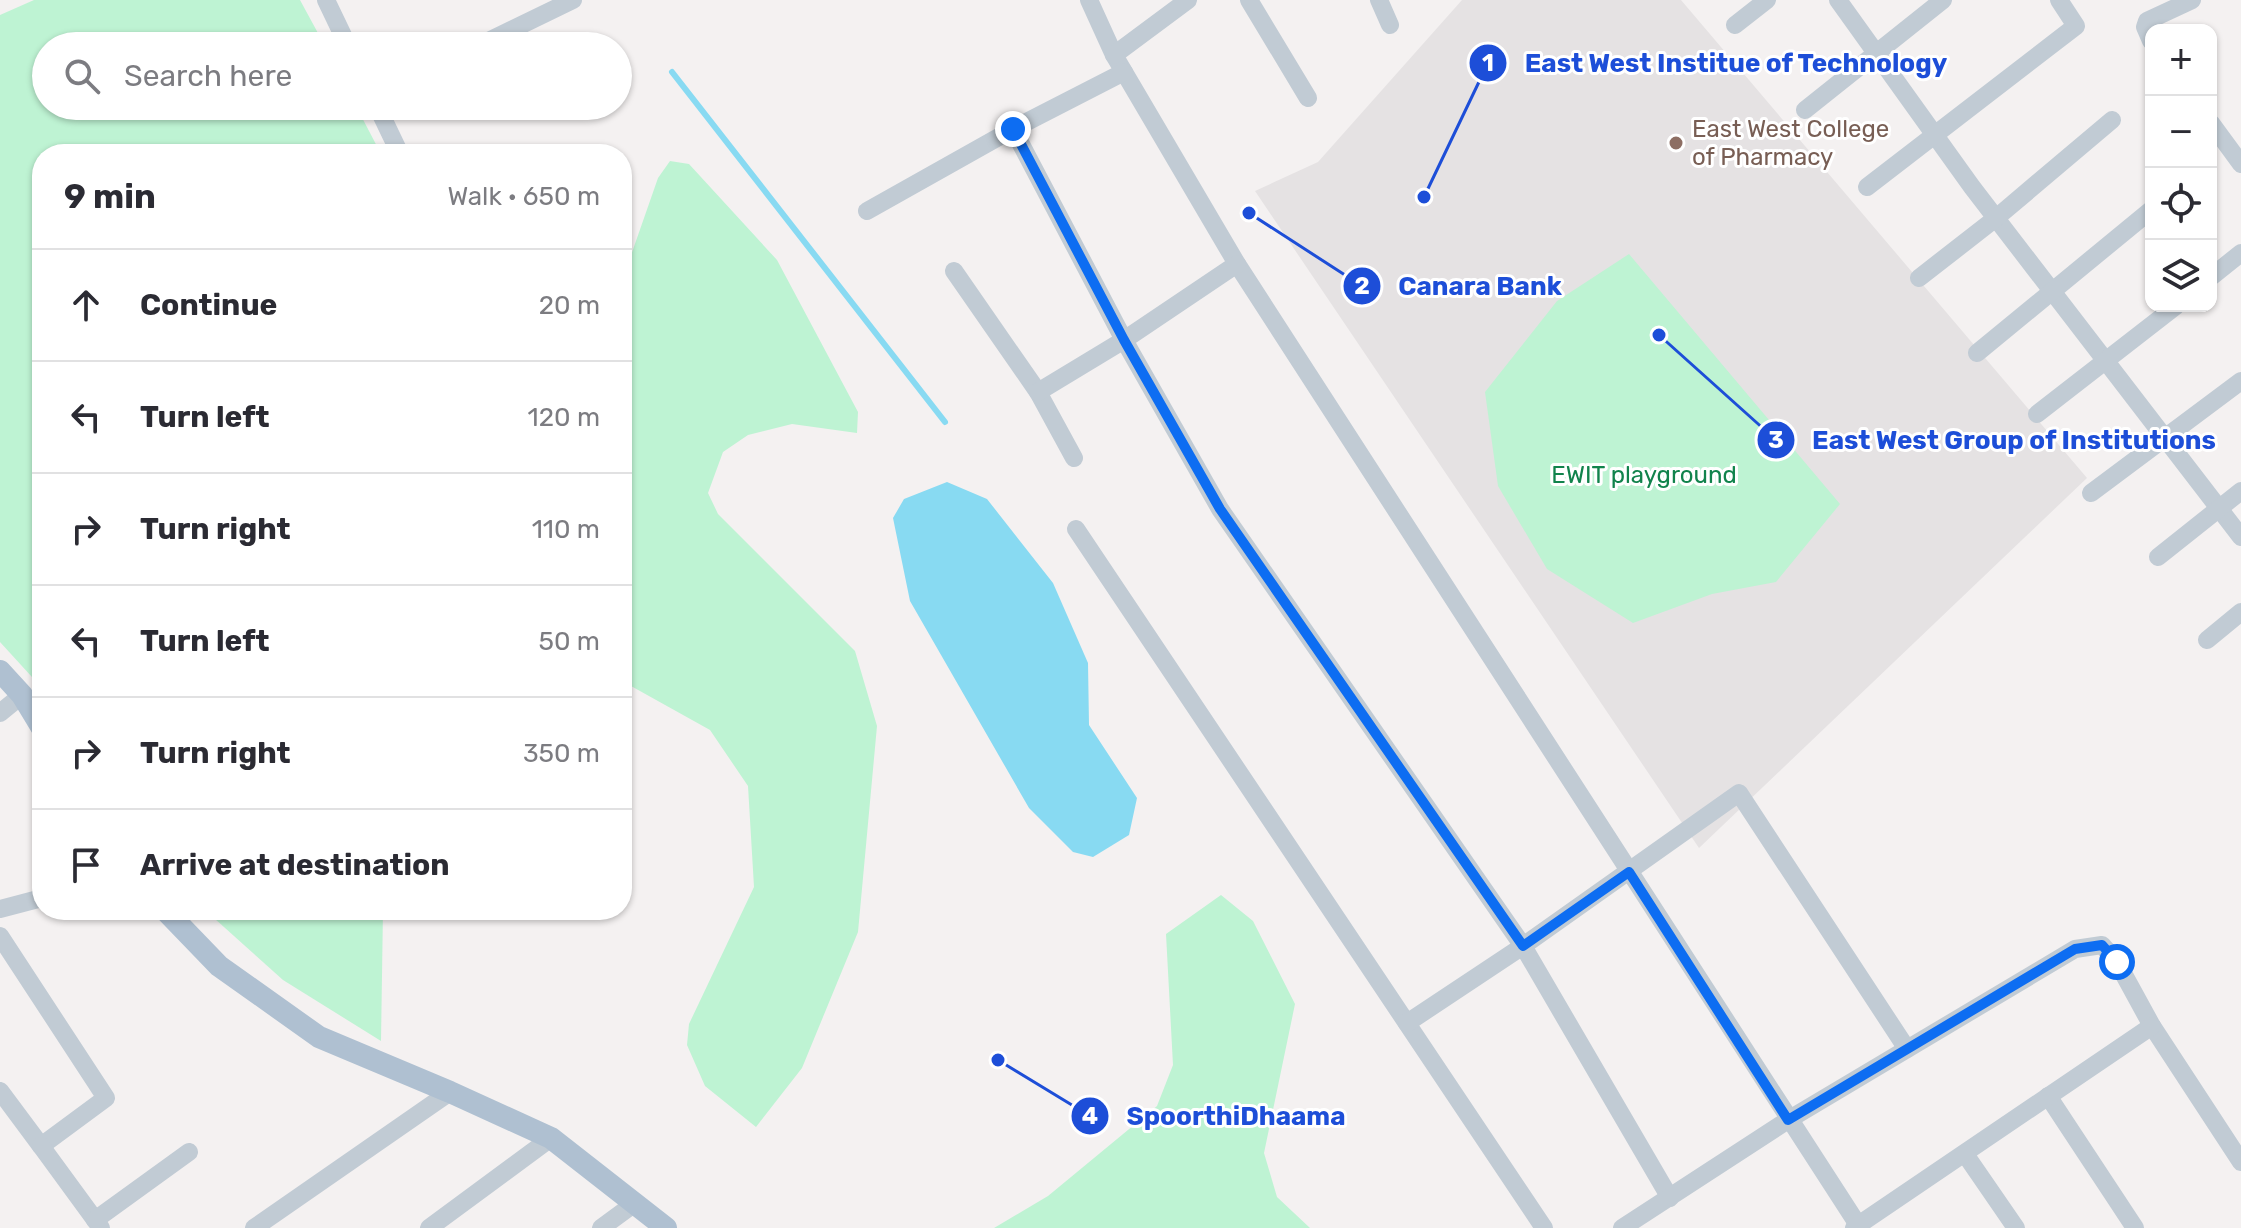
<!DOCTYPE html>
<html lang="en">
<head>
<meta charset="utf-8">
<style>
	:root { --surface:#fff; --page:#f7f7f7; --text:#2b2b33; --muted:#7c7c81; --line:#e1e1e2 }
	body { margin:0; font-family:Rubik,sans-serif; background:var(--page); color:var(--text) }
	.controls { position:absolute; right:24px; top:24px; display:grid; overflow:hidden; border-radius:16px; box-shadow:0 2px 6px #0004 }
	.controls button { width:72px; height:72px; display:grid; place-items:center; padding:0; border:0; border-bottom:2px solid var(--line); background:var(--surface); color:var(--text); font:40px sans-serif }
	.stop { position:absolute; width:24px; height:24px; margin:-18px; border:6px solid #0d6df2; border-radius:50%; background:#fff }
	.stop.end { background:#0d6df2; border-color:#fff; box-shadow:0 2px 8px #0008 }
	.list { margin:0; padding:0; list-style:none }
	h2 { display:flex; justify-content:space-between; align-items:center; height:104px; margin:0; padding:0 32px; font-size:34px }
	h2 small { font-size:26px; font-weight:400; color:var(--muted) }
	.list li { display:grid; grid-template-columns:52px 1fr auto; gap:24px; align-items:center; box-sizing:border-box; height:112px; padding:0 32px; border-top:2px solid var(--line) }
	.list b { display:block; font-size:30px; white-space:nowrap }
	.list em { font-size:26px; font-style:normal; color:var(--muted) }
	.icon { flex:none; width:44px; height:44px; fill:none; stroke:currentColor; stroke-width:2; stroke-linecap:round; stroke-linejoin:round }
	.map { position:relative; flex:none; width:2241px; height:1228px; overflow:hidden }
	.search { position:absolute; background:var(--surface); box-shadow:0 2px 6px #0004; left:32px; top:32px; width:600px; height:88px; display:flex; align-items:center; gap:20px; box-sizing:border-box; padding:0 28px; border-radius:44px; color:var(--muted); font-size:30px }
	.panel { position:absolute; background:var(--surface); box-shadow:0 2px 6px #0004; left:32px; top:144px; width:600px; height:776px; border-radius:32px }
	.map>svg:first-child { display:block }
	.education { fill:#e5e2e3 }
	.green { fill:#bef3d3 }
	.water { fill:#88daf2 }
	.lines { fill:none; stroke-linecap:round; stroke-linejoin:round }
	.stream { stroke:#88daf2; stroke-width:6 }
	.minor { stroke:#c1cbd4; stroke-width:18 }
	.major { stroke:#afc0d1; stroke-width:22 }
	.route { stroke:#0d6df2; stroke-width:10 }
	.education-dot { fill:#8d6e63; stroke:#fff; stroke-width:3 }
	.labels { text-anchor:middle; stroke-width:6; stroke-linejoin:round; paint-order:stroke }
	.education-label { font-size:24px; fill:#785e54; stroke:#fff; text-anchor:start }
	.park-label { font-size:24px; fill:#11834c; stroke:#fff }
	.leader { fill:none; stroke:#1d4ed8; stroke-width:3 }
	.callout-dot { fill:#1d4ed8; stroke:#fff; stroke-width:3 }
	.mark-label { font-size:24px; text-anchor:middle; font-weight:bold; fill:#fff }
	.callout-label { font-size:26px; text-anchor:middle; font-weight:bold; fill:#1d4ed8; stroke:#fff; stroke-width:6; stroke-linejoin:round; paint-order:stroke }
</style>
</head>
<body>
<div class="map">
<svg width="2241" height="1228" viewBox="0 0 2241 1228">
	<rect width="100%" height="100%" fill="#f4f1f1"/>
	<path class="education" d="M1462 0H1681L2087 478 1699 848 1255 191 1318 162Z"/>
	<g class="green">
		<path d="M34 0H300L325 46H46V106H356L381 154H42V688L0 642V15Z"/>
		<path d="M670 161 689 164 777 260 858 412 857 433 792 424 748 435 723 452 708 493 718 514 855 651 877 726 858 932 802 1068 756 1127 705 1086 687 1045 689 1024 754 887 748 786 710 730 622 681V281L658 178Z"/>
		<path d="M1629 254 1840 504 1776 582 1712 594 1633 623 1547 569 1498 486 1485 392 1557 301Z"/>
		<path d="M1221 895 1253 921 1295 1004 1264 1153 1277 1197 1310 1228H994L1048 1196 1157 1106 1173 1065 1166 934Z"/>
		<path d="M205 910H383L381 1041 283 980Z"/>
	</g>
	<path class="water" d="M947 482 987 499 1053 583 1088 663 1089 725 1137 798 1129 835 1093 857 1073 852 1029 808 910 601 893 518 904 499Z"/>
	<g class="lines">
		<path class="stream" d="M672 72 945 422"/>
		<g class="minor">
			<path d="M326 0 348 46"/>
			<path d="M1089 0 1114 55 1237 264 1860 1228"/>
			<path d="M1249 0 1308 98"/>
			<path d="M1379 0 1390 25"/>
			<path d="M1838 0 1972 187 2241 537"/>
			<path d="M1735 25 1767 0"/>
			<path d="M2151 41 2145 27 2147 21 2192 0"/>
			<path d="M478 46 573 0"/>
			<path d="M1114 55 1188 0"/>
			<path d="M377 106 400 154"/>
			<path d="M1805 110 1943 0"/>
			<path d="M2211 123 2241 164"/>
			<path d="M1013 129 1124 340 1220 509 1523 946 1670 1198"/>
			<path d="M1867 187 2076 26 2059 0"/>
			<path d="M867 211 1013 129 1124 72"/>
			<path d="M954 271 1038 392 1074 458"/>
			<path d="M2211 277 2241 253"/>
			<path d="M1919 278 1996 218 2112 120"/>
			<path d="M1977 353 2151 210"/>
			<path d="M1038 392 1124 340 1237 264"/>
			<path d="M2037 414 2176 306"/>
			<path d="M2091 493 2241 381"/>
			<path d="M1076 529 1544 1228"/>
			<path d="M2158 557 2241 491"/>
			<path d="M2207 640 2241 612"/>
			<path d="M0 713 22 695"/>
			<path d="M0 909 42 898"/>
			<path d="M0 936 106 1098 41 1146 0 1091"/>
			<path d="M1407 1023 1523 946 1739 793 1907 1049"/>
			<path d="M2048 1096 2135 1228"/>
			<path d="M41 1146 101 1228"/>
			<path d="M1965 1154 2016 1228"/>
			<path d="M95 1220 189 1152"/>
			<path d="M254 1228 450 1092"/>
			<path d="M429 1228 551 1138"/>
			<path d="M601 1228 635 1203"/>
			<path d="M1622 1228 1788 1120 2075 949 2102 945 2117 962 2152 1026 2241 1162"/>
			<path d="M1854 1228 2152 1026"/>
		</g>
		<g class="major">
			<path d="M0 671 22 695 42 728"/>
			<path d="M165 910 219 966 319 1037 450 1092 551 1138 666 1228"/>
		</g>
	</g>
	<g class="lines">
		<path class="route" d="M1013 129 1124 340 1220 509 1523 946 1629 872 1788 1120 2075 949 2102 945 2117 962"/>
	</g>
	<circle class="education-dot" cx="1676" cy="143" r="8"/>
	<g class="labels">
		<g class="education-label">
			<text x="1692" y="137">East West College<tspan x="1692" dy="28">of Pharmacy</tspan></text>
		</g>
		<g class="park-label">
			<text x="1644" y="483">EWIT playground</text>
		</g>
	</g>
	<path class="leader" d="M1424 197L1488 63M1249 213L1362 286M1659 335L1776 440M998 1060L1090 1116"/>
	<g class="callout-dot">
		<circle cx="1424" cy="197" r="8"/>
		<circle cx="1249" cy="213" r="8"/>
		<circle cx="1659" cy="335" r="8"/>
		<circle cx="998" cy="1060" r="8"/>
		<circle cx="1488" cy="63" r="20"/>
		<circle cx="1362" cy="286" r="20"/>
		<circle cx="1776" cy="440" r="20"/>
		<circle cx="1090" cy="1116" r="20"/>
	</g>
	<g class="mark-label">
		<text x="1488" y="71">1</text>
		<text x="1362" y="294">2</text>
		<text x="1776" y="448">3</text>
		<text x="1090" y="1124">4</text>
	</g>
	<g class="callout-label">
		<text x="1736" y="72">East West Institue of Technology</text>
		<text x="1480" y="295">Canara Bank</text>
		<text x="2014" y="449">East West Group of Institutions</text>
		<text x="1236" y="1125">SpoorthiDhaama</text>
	</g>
</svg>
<div class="controls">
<button>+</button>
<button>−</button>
<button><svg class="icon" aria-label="locate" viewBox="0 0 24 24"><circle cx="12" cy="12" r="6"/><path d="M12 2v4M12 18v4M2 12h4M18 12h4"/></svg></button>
<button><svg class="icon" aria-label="layers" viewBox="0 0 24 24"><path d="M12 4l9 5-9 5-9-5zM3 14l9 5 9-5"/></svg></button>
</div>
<div class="stop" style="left:2117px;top:962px"></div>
<div class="stop end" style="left:1013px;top:129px"></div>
<div class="search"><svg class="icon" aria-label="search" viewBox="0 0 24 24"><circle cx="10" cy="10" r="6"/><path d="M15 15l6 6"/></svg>Search here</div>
<section class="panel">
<h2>9 min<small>Walk · 650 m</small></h2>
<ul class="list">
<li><svg class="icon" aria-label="ahead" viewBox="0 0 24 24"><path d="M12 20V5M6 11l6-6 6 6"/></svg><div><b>Continue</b></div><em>20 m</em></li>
<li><svg class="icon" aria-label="left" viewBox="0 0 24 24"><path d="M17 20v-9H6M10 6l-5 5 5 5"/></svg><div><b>Turn left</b></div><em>120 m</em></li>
<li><svg class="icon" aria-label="right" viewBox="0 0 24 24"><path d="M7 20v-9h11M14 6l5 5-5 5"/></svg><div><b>Turn right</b></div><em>110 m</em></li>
<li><svg class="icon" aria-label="left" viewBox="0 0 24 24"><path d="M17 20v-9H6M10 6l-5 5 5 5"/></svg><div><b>Turn left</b></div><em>50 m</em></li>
<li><svg class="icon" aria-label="right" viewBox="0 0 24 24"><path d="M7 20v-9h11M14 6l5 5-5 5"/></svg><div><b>Turn right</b></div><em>350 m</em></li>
<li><svg class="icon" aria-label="arrive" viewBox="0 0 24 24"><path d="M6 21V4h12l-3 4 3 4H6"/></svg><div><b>Arrive at destination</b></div></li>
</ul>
</section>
</div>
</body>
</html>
